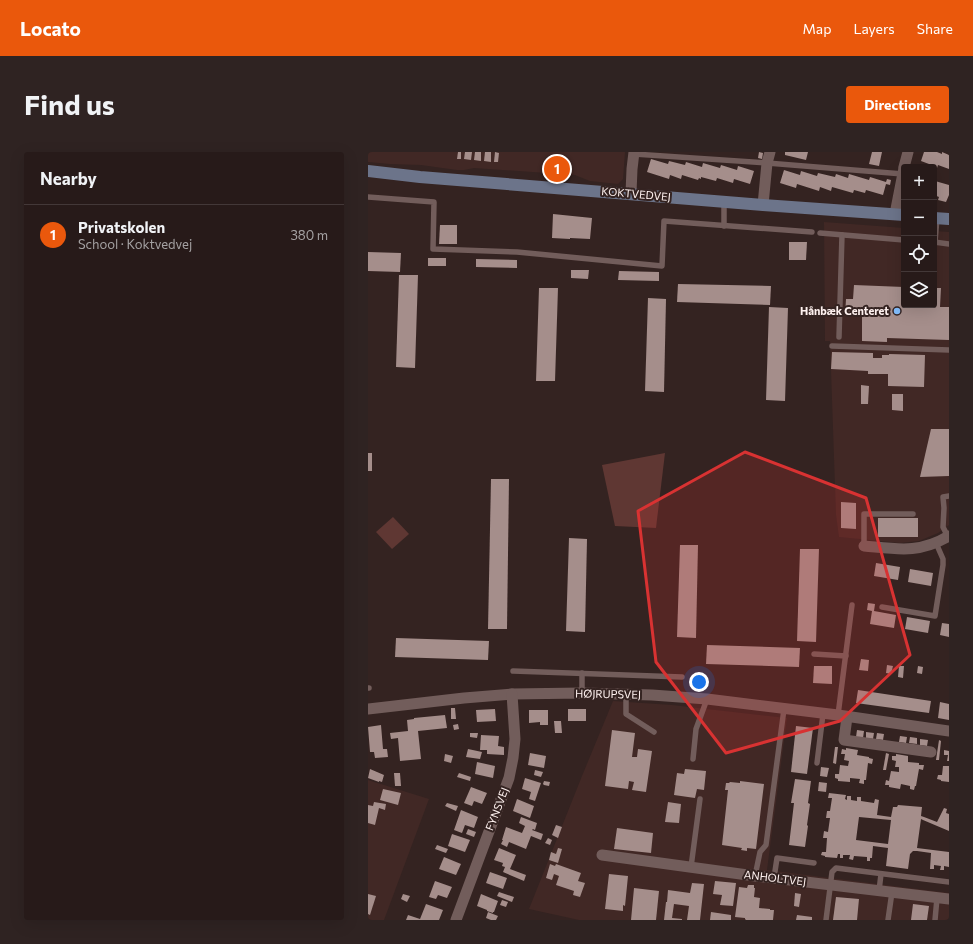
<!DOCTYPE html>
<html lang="en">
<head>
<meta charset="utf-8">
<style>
	:root { --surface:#271a19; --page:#2f2322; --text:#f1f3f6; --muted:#a4a1a2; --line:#433838; --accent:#ea580c }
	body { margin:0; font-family:Commissioner,sans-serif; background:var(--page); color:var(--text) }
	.controls { position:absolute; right:12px; top:12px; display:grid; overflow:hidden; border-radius:4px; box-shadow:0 4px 16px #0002 }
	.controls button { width:36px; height:36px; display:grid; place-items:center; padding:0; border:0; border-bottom:1px solid var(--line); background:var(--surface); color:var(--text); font:20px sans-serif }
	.you { position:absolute; left:331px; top:530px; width:14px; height:14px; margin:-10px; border:3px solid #fff; border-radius:50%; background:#1a73e8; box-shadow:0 0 0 6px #1a73e833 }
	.badge { display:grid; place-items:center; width:26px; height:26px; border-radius:50%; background:var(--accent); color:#fff; font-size:13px; font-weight:700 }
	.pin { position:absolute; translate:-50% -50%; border:2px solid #fff; box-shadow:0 1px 4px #0006 }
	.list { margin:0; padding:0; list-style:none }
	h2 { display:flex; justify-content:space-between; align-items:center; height:52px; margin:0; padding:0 16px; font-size:17px }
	h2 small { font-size:13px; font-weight:400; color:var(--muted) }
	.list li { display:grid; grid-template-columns:26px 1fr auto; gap:12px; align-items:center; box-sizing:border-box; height:60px; padding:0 16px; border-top:1px solid var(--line) }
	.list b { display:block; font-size:15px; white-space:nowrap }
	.list p { margin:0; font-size:13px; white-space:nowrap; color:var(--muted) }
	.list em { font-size:13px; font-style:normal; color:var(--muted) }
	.icon { flex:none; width:22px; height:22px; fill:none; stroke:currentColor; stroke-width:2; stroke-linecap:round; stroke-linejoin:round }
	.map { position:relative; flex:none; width:581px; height:768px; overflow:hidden; border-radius:4px }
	header { display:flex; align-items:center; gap:24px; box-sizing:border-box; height:56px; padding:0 20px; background:var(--accent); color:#fff }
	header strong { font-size:19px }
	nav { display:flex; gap:22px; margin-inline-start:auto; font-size:14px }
	.intro { display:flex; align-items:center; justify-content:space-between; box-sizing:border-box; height:96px; padding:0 24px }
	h1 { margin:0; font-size:28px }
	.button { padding:10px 18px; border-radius:4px; background:var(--accent); color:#fff; font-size:14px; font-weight:700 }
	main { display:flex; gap:24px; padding:0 24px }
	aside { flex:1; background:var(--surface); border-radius:4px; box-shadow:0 4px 16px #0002 }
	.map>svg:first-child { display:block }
	.built { fill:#412825 }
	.green { fill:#5f3733 }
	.building { fill:#a58e8b; fill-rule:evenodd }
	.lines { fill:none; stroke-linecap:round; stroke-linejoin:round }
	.lane { stroke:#725d5b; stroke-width:5.5 }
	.street { stroke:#725d5b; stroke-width:11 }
	.secondary { stroke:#6c748a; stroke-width:12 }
	.marked { fill:#d83232; fill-opacity:0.2; stroke:#d83232; stroke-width:3; stroke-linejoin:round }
	.poi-dot { fill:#82bcfa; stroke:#342321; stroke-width:1.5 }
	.labels { text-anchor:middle; stroke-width:4; stroke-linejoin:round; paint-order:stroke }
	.street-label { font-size:11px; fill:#fef1ef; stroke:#342321 }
	.poi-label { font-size:11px; font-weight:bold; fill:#fef1ef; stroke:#342321; text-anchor:end }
</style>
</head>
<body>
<header>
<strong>Locato</strong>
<nav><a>Map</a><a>Layers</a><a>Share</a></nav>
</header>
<div class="intro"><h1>Find us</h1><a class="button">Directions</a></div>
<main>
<aside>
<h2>Nearby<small></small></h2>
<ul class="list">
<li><span class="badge">1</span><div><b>Privatskolen</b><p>School · Koktvedvej</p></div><em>380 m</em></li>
</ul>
</aside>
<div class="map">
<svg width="581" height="768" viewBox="0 0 581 768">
	<rect width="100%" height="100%" fill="#342321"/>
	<g class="built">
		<path d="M0 0H257L255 27 250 32 222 29 207 23 106 16 96 18H89L53 13 22 12 0 10Z"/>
		<path d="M456 70 536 76V153H566V79L581 80V373L570 381 551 389 532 391 471 385 468 363 462 189H457Z"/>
		<path d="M245 549 304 553 419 566 399 718 581 741V768H211L161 757 214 624Z"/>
		<path d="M0 628 61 647 16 768H0Z"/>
	</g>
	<g class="green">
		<path d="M297 301 288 376 247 374 234 313Z"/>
		<path d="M25 365 41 382 24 397 8 380Z"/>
	</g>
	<g class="building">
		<path d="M90 0H93V7H89Z"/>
		<path d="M97 0H104L103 8 96 7Z"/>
		<path d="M107 0H113V9L106 8Z"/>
		<path d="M117 0H123V10L116 9Z"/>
		<path d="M127 0 131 1 130 10H126Z"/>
		<path d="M391 0 395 1 394 7 390 6Z"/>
		<path d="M417 0H440L438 8 417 3Z"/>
		<path d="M504 0H514L511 14 501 12Z"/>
		<path d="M556 0H569L574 2V0L581 3V17L570 13 568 19 566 18V15H560L561 12 553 9Z"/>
		<path d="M283 7 300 12 301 9 317 13 318 10 334 15 335 11 352 16 353 13 369 18 370 14 386 19 382 32 366 27 365 31 349 26 348 29 333 25V27L331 26 330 28 314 23 313 27 302 23 301 27 279 20Z"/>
		<path d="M416 18 432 23 433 19 449 24 450 21 467 25 468 22 480 26 481 22 501 28 502 25 518 30 519 27 523 28 522 33 518 32 515 43 498 38 497 41 486 38 485 41 464 35 463 39 452 35 451 39 429 32 428 36 412 31Z"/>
		<path d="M567 29 581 33V43L578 50 570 48 571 45 566 43V31Z"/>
		<path d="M185 62 224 66 222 87 202 86V87L184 86Z"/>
		<path d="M72 73H89V92H71Z"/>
		<path d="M421 90H439L438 108H421Z"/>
		<path d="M0 100 33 101 32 120 0 119Z"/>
		<rect x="60" y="106" width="18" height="8"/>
		<path d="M108 107 149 108V116L108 115Z"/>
		<path d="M203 118H221L220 127 203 126Z"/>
		<path d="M251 119 291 120V129L250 128Z"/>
		<path d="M31 123H50L47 216 28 215Z"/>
		<path d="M310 132 403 134 402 153 309 150Z"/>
		<path d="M486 133 536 135V153H566V136H573L572 155H581V188L519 186V190L494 189V164H477L478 147H485Z"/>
		<path d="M171 136H190L187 229H168Z"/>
		<path d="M280 146 298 147 296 240 277 239Z"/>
		<path d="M401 155 420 156 417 249 398 248Z"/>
		<path d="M464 200 505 201V206H514V203H521V202L557 203 556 235 520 234V222H500V219L463 217Z"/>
		<path d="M493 233 501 234 500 252H493Z"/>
		<path d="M524 242H535V259L524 258Z"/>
		<path d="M563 277H581V324L552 325Z"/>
		<rect x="0" y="301" width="4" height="18"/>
		<path d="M123 327H141L139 477H120Z"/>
		<path d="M473 350 488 351V377L473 376Z"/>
		<rect x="510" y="366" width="40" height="19"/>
		<path d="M201 386 219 387 217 480 198 479Z"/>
		<path d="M312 393H330L328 486 309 485Z"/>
		<path d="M432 397H451L448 490 429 489Z"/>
		<path d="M508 411 532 415 530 428 506 424Z"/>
		<path d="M542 417 565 421 563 434 540 430Z"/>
		<path d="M500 451 507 452 506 459 528 463 526 476 502 472 504 459 499 458Z"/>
		<path d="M539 465 562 469 560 481 537 477Z"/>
		<path d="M574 471 581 472V485L572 483Z"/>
		<path d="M28 486 121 489 120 508 27 505Z"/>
		<path d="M339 493 432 496 431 515 338 512Z"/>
		<path d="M493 507 501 508 500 519 491 518Z"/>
		<path d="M519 513 525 514 523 522 518 521Z"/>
		<path d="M446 514H464V532L445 531Z"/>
		<path d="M531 514H536L535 526 530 525Z"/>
		<path d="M550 514 555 515 554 522 549 521Z"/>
		<path d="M490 538 563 549 561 561 488 551Z"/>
		<path d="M572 550 581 552V568L570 566Z"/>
		<path d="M83 556H87L88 567H83Z"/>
		<path d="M127 557 128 569 109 570 108 558Z"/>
		<rect x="200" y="557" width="18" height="12"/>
		<path d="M161 558H180V573H172V570L161 571Z"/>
		<path d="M77 563 79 576 50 579 53 607 32 609 30 586 23 587 22 581 40 579 39 568 46 567V566Z"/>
		<path d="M186 569H193L194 581H187Z"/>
		<path d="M90 572 91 577 86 578 85 573Z"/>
		<path d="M13 573 15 597H19L20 605 7 606 6 600H2L0 575Z"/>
		<path d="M428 574 445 576 439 622 423 620Z"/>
		<path d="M244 578 267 581 264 605H269L270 597 284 599 278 640 264 638 266 630 261 629 260 637 237 634Z"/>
		<path d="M489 578 496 579 495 586 488 585Z"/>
		<path d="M498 580 506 581 505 587 498 586Z"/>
		<path d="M102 581H110L109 586 102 585Z"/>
		<path d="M509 581 516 582 515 588 508 587Z"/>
		<path d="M113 583 131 584 130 594 136 595V603L119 602V598H112Z"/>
		<path d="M532 584 539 585 538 591 531 590Z"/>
		<path d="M542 585 549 586V592L541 591Z"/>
		<path d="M552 587 560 588 559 594 552 593Z"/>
		<path d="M571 588 573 589 571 608H568Z"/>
		<path d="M467 595H470L468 612 465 611Z"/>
		<path d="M478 596 490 598 489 603 501 605V606L505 607 504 612 500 611 498 628H496V632L491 631 492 627 482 626V630L470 629V627L467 626V622H471L472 613 480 614 481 609 476 608 477 602H473L474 597 478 598Z"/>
		<path d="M100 597 114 600 112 607 98 605Z"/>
		<path d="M576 598 581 599V609H579L580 603H576Z"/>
		<path d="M162 601 178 604 176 616 160 613Z"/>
		<path d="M518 601 521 602 518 618H515Z"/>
		<path d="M77 602 85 604 83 611 76 609Z"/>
		<path d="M528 602 540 604V610L551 611V613H556L555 618 551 617 548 634H547L546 638 542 637V634L533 632 532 637 521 635V633H517L518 628 521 629 523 619 531 620V615H527L528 609 524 608V604H528Z"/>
		<path d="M109 610 127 614 125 626 107 622Z"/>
		<path d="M575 614H581V630L573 629V628L569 627 570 623H574Z"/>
		<path d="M453 615 461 616 459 625 452 624Z"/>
		<path d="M2 617 16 623 14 630 11 629V630L0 626Z"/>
		<path d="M317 617 338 619 336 638 329 637 327 646 306 643 309 621 316 622Z"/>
		<path d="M167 618 175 620 173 625 166 623Z"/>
		<path d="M26 621H32L33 634H27Z"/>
		<path d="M91 621 103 625 102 629 89 625Z"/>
		<path d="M157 626 173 631 167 649 161 647 163 640 154 637Z"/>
		<path d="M427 627 443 629 440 651 442 652 439 673 440 674 437 695 421 693 426 651H423Z"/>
		<path d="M176 629 182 630 181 634 176 633 175 632Z"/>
		<path d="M372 629 396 632 388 697 379 696V699L373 698 374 696 354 693 360 638H357L358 631H361L362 630 372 631Z"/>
		<path d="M451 630 459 631 458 640 450 639Z"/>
		<path d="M103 635 119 641 114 652 106 649 104 654 96 651Z"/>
		<path d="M15 637 33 641 30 653 12 648Z"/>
		<path d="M461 641 478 643 477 647 479 648V644H483V648L489 649V645H493V649L506 651 507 647 511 648 509 663 523 665 525 655H529L530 653 554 655 553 664 556 665 569 670 576 656 579 657 578 661 581 662V679L555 668 553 667 549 696 581 700V715L576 714V718H572L573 714 566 713V717H562L563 701 549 699H545L542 702 540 717 518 714 520 696 505 694 504 706H502V709H499V705L486 704 485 708 481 707 482 703H475V706H472V702H470L469 706 457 705V704L453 703 454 700H458L459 686H455L456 679 460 680 462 666H458L459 659H462L464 646H460ZM491 665 523 668 520 692 488 688Z"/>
		<path d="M149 647 166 654 162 666 145 659Z"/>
		<path d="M6 650 18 652 17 658 11 656 7 673 0 671V653L5 654Z"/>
		<path d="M300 650 313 652 311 671 297 670Z"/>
		<path d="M79 651 90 654 88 659 77 654Z"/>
		<path d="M93 658 110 665 106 676 97 673 94 681 86 678Z"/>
		<path d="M153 665 169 671 167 678 165 677 164 678 175 682 173 688 163 684 158 697 141 690 139 695 133 692 135 688H134L138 675 154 681 157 674 151 671Z"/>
		<path d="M188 673 194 675 190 686 184 683Z"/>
		<path d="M249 676 285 681 283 701 246 697Z"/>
		<path d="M100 677 108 680 106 685 98 682Z"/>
		<path d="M84 682 102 688 97 700 80 694Z"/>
		<path d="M180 686 184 688 182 693 177 691Z"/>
		<path d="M69 693 80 697 78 701 67 697Z"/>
		<path d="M131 696 148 703 142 717 158 723 156 729 135 720 137 715 134 714 135 711 126 708Z"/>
		<path d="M190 696 194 697 190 711 181 708 183 700 188 702Z"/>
		<path d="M76 705 93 712 88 723 71 717Z"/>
		<path d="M182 712 187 714 188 712 213 721 210 729 217 731 212 745 205 743 206 739 188 733 191 724 186 722 184 728 178 726Z"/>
		<path d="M122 720 139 726 135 737 118 731Z"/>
		<path d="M241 722 260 724 257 754 255 753V759L237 757Z"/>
		<path d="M67 729 84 735 79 746 70 743 68 747 61 745Z"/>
		<path d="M347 729 368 731 365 754 352 753 354 743 345 742Z"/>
		<path d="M324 731 336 732 332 768H319L321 754 306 752 304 766 314 767V768H296L298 750H299L300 738 322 741Z"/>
		<path d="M380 733H386V736H387L386 745 392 746 391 756 402 757V758H406L405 768H378L377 767V766L367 765 371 735 379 736Z"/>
		<path d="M266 736 291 739 288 768H263Z"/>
		<path d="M131 740 146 745 144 750 129 744Z"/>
		<path d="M427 741 433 742 431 755 426 754Z"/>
		<path d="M0 742 8 744 2 763 0 762Z"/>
		<path d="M35 742 42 744 39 750 33 747Z"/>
		<path d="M113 742 130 749 126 760H125V761L119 759V758L109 754Z"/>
		<path d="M468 745 491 747 489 768H465Z"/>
		<path d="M134 748 140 750 138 755 132 753Z"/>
		<path d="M58 752 75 758 71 768H38L40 763 52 767Z"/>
		<path d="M545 752 561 754 559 768H543Z"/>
		<path d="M120 760 130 764 128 768H123L118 766Z"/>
		<path d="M343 760 363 763V768H342Z"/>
		<path d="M429 763 444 765V768H428Z"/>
	</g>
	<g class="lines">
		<g class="lane">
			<path d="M266 2 399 11 535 22"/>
			<path d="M0 45 66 50 65 97 149 100 294 114 296 69 444 80"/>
			<path d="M356 74V50"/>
			<path d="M452 81 536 88"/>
			<path d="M566 90 581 92"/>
			<path d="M567 90 569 66"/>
			<path d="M471 185 474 83"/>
			<path d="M464 194 581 198"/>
			<path d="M580 385 575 375 576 356 575 345 581 344"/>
			<path d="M496 394V362H545"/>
			<path d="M514 455 567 464 575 413V407L568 391"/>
			<path d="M446 502 478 504"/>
			<path d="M145 519 314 525"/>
			<path d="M0 536H1"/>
			<path d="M214 541V521"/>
			<path d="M258 542V562L286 580"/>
			<path d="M470 563 484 453"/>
			<path d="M325 607 328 577 339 547"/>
			<path d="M449 611 455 562"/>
			<path d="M323 715 332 647"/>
			<path d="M387 724 392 700 398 693 416 557"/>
			<path d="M406 726 409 706 446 711"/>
			<path d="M511 739 513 722"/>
			<path d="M458 768 464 720 468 716 581 730"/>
			<path d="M520 768 524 740"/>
			<path d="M567 768 569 746"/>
		</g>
		<g class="street">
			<path d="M536 15 540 0"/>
			<path d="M263 41 264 17 266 0"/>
			<path d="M395 53 399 11 402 0"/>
			<path d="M527 62 536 16"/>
			<path d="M496 394C529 397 551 402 581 384"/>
			<path d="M0 557 96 546 144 542 214 541 284 543 339 547 470 563 581 579"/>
			<path d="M479 565 476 588 563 600"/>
			<path d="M234 703 387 724 581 747"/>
			<path d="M88 768 141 626 145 606 147 587 144 542"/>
		</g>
		<g class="secondary">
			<path d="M0 19 52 25 395 53 536 63"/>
			<path d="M566 66 581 67"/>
		</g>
	</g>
	<path class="marked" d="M377 300 498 346 542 503 472 569 358 601 288 510 270 359Z"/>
	<circle class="poi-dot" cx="529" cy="159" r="4"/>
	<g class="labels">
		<g class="street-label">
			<text transform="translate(268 42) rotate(5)" y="4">KOKTVEDVEJ</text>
			<text transform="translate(240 542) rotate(1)" y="4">HØJRUPSVEJ</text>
			<text transform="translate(129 657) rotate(-69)" y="4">FYNSVEJ</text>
			<text transform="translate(407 726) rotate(7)" y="4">ANHOLTVEJ</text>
		</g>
		<g class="poi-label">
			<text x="521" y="163">Hånbæk Centeret</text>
		</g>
	</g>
</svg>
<div class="controls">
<button>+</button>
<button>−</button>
<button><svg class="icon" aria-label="locate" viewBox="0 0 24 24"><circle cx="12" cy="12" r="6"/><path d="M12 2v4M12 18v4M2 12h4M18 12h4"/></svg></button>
<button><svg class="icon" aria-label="layers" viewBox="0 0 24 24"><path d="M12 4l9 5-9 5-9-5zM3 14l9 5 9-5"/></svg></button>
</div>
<div class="you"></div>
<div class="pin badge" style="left:189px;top:17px">1</div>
</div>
</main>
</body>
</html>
